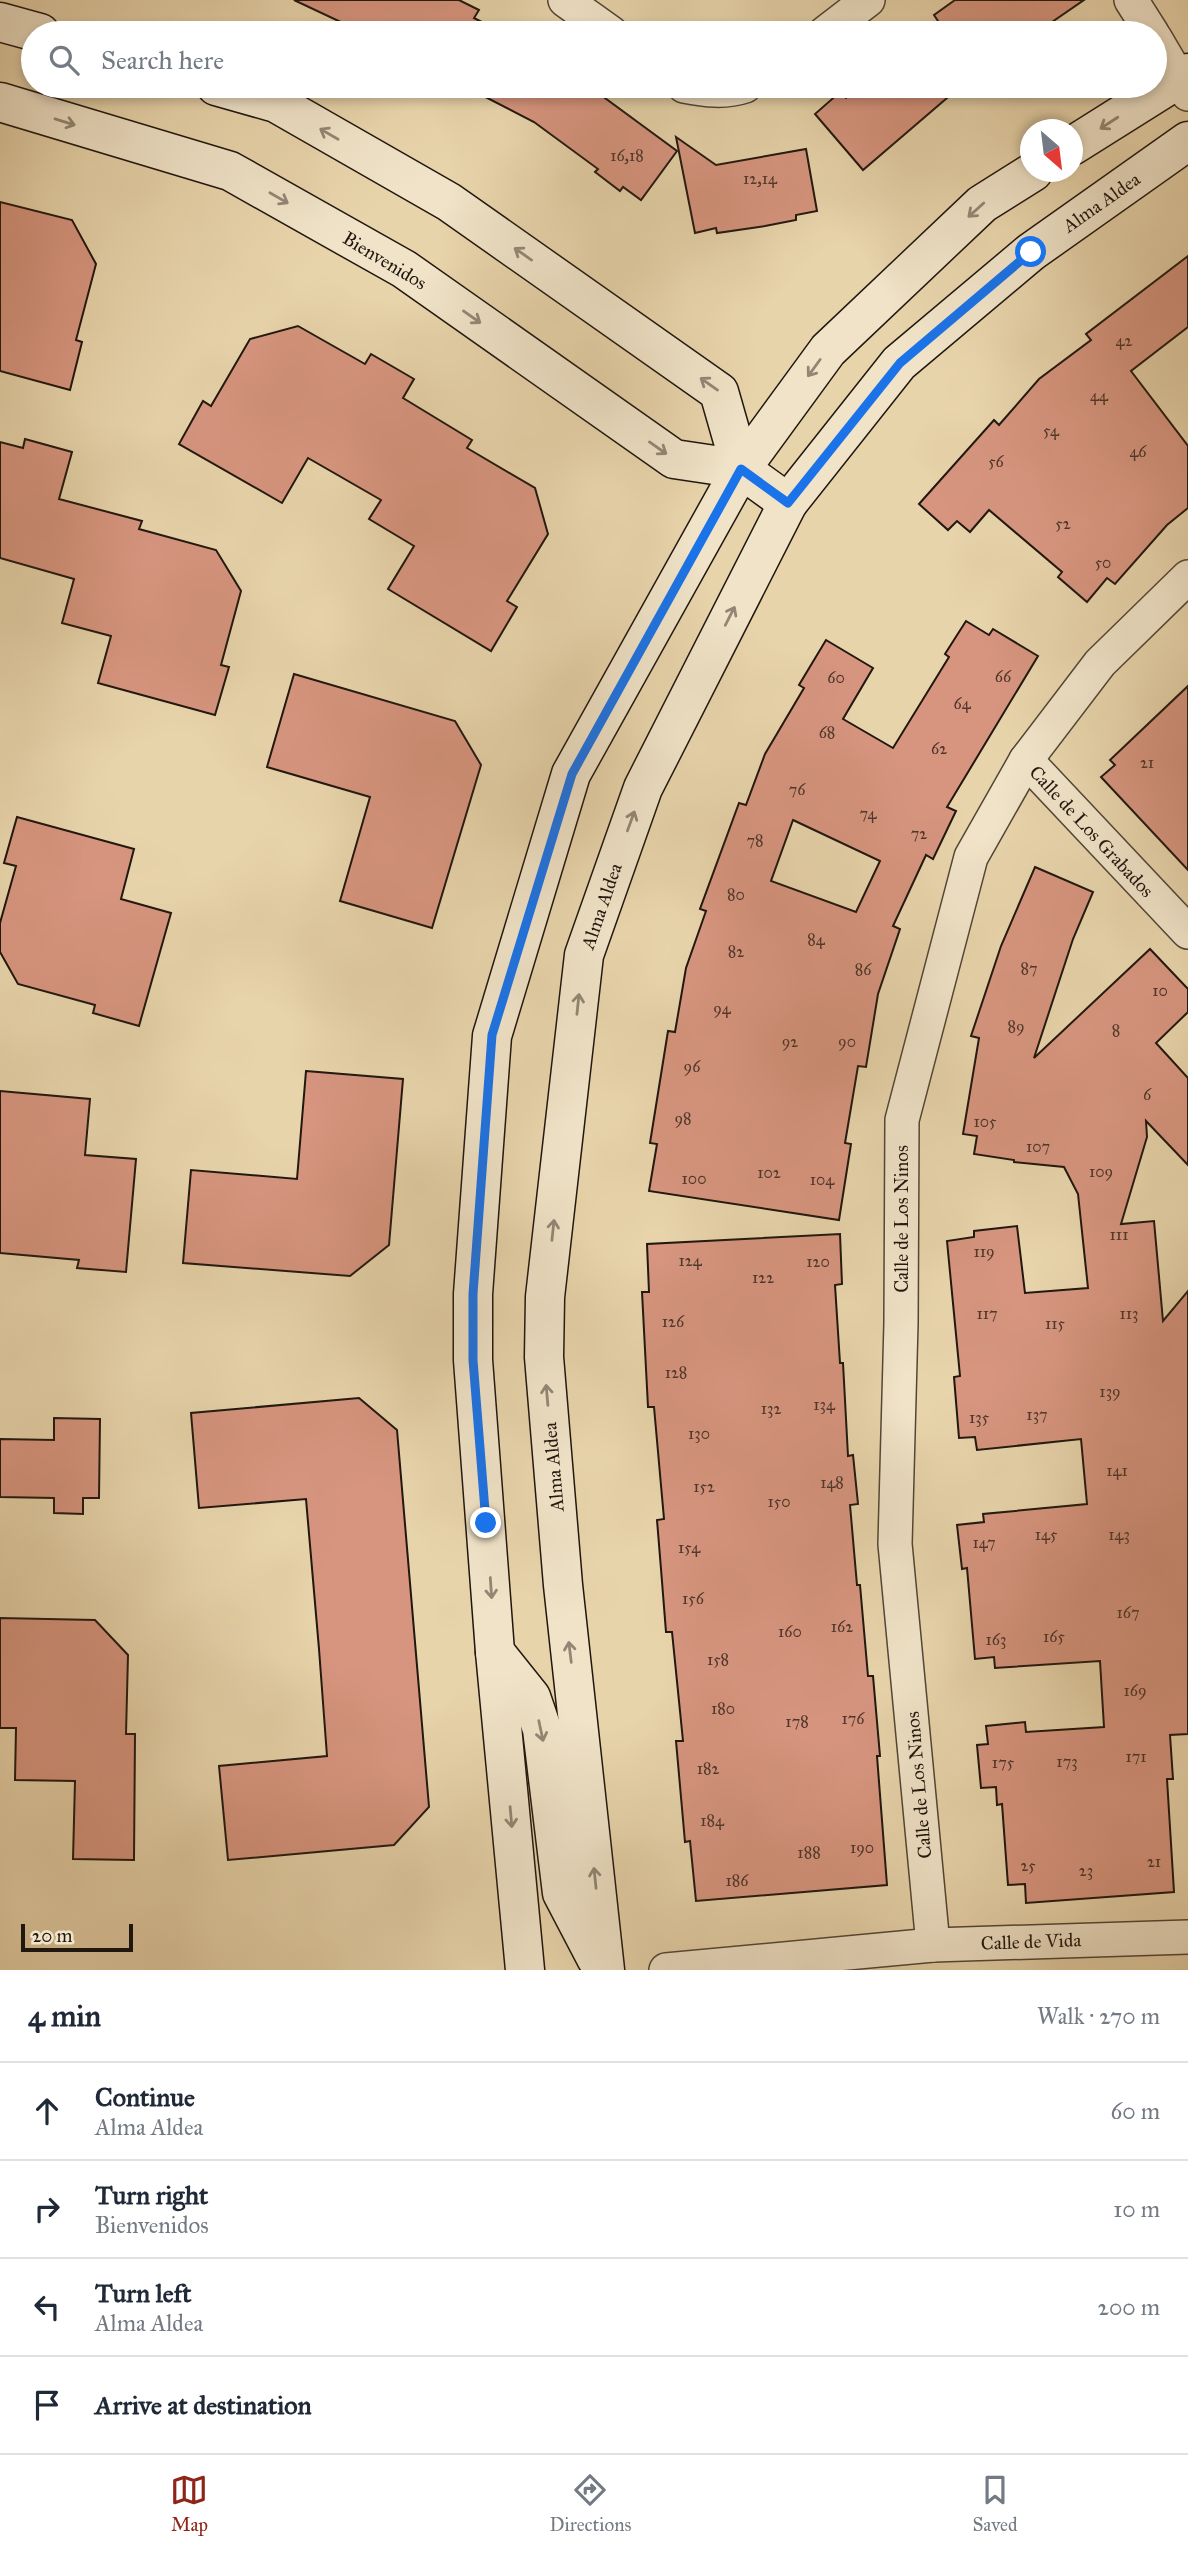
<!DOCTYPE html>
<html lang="en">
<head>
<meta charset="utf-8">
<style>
	:root { --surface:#fff; --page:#f6f6f7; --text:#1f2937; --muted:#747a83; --line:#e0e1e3; --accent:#8f2418 }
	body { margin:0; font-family:"IM FELL Great Primer",serif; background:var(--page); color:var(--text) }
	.compass { position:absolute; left:1020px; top:119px; width:63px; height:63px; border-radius:50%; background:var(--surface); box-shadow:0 4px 10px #0003; rotate:152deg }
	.scale { position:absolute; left:21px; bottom:18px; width:112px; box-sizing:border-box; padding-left:7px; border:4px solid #20170f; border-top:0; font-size:19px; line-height:24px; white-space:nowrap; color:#20170f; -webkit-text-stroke:5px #f0e3c8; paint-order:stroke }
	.stop { position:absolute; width:21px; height:21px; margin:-16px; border:5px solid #1a73e8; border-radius:50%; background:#fff }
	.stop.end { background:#1a73e8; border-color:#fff; box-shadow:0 2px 7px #0008 }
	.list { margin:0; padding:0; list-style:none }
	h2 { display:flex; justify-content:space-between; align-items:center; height:91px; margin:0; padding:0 28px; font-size:30px }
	h2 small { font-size:23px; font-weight:400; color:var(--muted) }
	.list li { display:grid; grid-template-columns:46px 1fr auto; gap:21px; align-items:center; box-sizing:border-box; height:98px; padding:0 28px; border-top:2px solid var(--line) }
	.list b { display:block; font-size:26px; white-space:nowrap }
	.list p { margin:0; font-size:23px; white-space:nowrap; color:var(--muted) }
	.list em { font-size:23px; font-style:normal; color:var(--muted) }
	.icon { flex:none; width:38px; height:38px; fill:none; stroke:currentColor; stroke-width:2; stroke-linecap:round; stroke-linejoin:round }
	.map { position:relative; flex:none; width:1188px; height:1970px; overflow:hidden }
	.search { position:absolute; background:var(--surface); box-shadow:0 4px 10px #0003; left:21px; right:21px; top:21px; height:77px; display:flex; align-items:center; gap:18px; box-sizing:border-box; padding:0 24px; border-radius:38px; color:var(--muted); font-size:26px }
	.sheet { height:483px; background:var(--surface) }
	nav { display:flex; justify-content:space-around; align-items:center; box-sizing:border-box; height:98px; border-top:2px solid var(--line); background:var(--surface); font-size:19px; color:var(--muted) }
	nav a { display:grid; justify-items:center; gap:4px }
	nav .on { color:var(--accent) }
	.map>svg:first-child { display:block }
	.building { fill:#d7957f; stroke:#20170f; stroke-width:2; fill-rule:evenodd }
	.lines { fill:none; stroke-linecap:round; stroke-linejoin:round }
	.street-casing { stroke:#524636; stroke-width:36 }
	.secondary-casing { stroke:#20170f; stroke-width:41 }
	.street { stroke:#f0e3c8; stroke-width:33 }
	.secondary { stroke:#f0e3c8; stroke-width:38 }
	.oneway { stroke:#928775 }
	.route { stroke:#1a73e8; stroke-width:9 }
	.labels { text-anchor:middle; stroke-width:7; stroke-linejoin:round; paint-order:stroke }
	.number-label { font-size:16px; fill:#4e362b }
	.street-label { font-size:19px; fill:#20170f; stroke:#f0e3c8 }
</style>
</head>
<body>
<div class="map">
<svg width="1188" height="1970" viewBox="0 0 1188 1970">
	<rect width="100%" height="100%" fill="#e8d4ab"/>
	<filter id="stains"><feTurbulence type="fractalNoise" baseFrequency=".00286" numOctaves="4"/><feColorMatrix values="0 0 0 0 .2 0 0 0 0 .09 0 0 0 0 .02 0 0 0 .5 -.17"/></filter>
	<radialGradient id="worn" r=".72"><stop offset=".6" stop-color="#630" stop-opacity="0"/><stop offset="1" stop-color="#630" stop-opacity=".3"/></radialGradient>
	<g class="building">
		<path d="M294 0H459L479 10 474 18 503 33H364Z"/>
		<path d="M955 0H1084L1036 33H946L934 15Z"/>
		<path d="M464 86H602L611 90 605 98 677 151 641 200 623 187 620 191 595 172 598 169 534 122Z"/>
		<path d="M861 86H961L863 170 815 114 840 92 846 98Z"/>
		<path d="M676 137 716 165 806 149 817 211 796 215V220L765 226 717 233 716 228 695 233Z"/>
		<path d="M0 202 72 220 96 264 76 340 82 342 70 390 0 371Z"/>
		<path d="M1188 256V327L1131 371 1188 446V508L1167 525 1115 584 1107 578 1087 602 1058 577 1062 572 989 510 970 532 957 521 948 530 919 504 994 420 999 425 1039 379 1091 340 1086 334Z"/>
		<path d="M298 326 365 364 371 354 414 379 403 398 472 440 467 448 535 488 548 534 507 601 517 607 491 651 388 589 414 546 369 519 381 500 308 458 282 503 179 444 203 401 211 406 250 339Z"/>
		<path d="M25 439 72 452 59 499 142 521 139 529 216 550 241 591 221 665 229 667 215 715 98 683 111 636 62 623 74 579 0 558V442L23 448Z"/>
		<path d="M966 621 989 635 993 629 1038 656 947 807 956 811 933 859 926 855 893 926 900 929 878 994 866 1067 858 1066 845 1143 851 1144 839 1220 649 1191 657 1144 650 1143 668 1031 675 1032 686 968 706 911 700 909 739 803 746 805 765 754 804 688 799 685 826 640 873 668 843 719 893 748 949 657 945 654ZM793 820 880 861 856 912 771 881Z"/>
		<path d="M294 674 455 721 481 765 432 928 340 901 370 797 267 767Z"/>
		<path d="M1188 686V870L1101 777 1115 765 1110 760Z"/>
		<path d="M17 817 134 849 121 899 171 913 139 1026 93 1013 95 1005 18 984 0 952V923L16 866 4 863Z"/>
		<path d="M1035 867 1093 892 1073 939 1034 1058 1150 949 1188 989V1012L1156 1043 1188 1078V1165L1146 1121 1147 1137 1121 1224 1154 1221 1163 1321 1188 1291V1734L1170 1735 1173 1779H1167L1174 1892 1026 1903 1025 1884 1008 1885 1002 1804 997 1805 996 1787 981 1788 977 1745 988 1744 986 1726 1025 1722 1026 1732 1104 1727 1100 1661 995 1668 994 1657 975 1659 967 1568 962 1569 957 1525 984 1522 983 1514 1087 1504 1081 1439 977 1450 975 1437 959 1438 954 1377 960 1376 947 1241 974 1237V1231L1017 1226 1025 1293 1088 1288 1078 1194 1064 1167 1014 1162V1160L974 1154 977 1136 963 1134 979 1038 971 1036 1001 946Z"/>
		<path d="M306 1071 403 1079 389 1245 350 1276 183 1263 191 1170 297 1179Z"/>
		<path d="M0 1091 90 1099 85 1155 136 1159 126 1272 77 1268 79 1260 0 1253Z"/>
		<path d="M840 1234 842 1284 835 1285 840 1363H843L848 1456 853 1455 858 1504 850 1505 857 1585H860L868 1676H873L880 1756H877L887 1885 696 1901 690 1841 685 1842 676 1741H683L672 1632H666L661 1569 657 1520 664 1519 654 1407H648L642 1292H649L647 1244Z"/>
		<path d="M359 1398 397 1430 429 1807 394 1845 228 1860 219 1766 327 1756 319 1649 306 1499 199 1508 191 1413Z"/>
		<path d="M54 1418 100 1419 99 1498H83V1514L54 1513V1498L0 1497V1439L54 1440Z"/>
		<path d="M0 1618 95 1620 128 1655 126 1734H135L134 1860 73 1859 75 1781 15 1780 16 1728H0Z"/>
	</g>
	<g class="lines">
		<g class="street-casing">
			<g id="street">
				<path d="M565 0 611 33"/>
				<path d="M1131 0 1152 33"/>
				<path d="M825 33 868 0"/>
				<path d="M1155 38 1188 94"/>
				<path d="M684 86C705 90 724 93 745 86"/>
				<path d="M1026 760 1188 932"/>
				<path d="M933 1945 895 1544 901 1323 902 1120 971 857 1026 760 1100 663 1188 577"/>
				<path d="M666 1970 933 1945 1188 1937"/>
			</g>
		</g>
		<g class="secondary-casing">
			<g id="secondary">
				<path d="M0 22 40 33"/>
				<path d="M216 86 276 103 449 202 719 392 741 469"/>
				<path d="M0 102 230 171 404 269 674 459 741 469 788 503"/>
				<path d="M1072 146 1188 73"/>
				<path d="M495 1652 531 1697 542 1729 562 1893 596 1958"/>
				<path d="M525 1970 495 1652 473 1360V1294L492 1036 571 774 741 469 828 350 982 204 1033 172"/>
				<path d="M605 1970 563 1585 544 1357 545 1297 584 955 643 788 788 503 899 363 1031 252 1188 141"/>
			</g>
		</g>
		<use href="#street" class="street"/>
		<use href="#secondary" class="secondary"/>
	</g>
	<defs><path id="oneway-shaft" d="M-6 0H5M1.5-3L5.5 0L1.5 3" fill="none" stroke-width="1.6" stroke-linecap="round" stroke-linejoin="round" transform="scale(1.75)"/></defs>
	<g class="oneway">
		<use href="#oneway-shaft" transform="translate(65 122) rotate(17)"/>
		<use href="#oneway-shaft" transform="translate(1109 123) rotate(147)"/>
		<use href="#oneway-shaft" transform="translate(329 134) rotate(-150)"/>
		<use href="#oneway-shaft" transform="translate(279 198) rotate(30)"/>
		<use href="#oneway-shaft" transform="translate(976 210) rotate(138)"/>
		<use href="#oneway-shaft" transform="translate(523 254) rotate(-145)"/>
		<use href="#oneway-shaft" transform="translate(472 317) rotate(35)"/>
		<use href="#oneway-shaft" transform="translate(814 368) rotate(126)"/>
		<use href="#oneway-shaft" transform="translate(709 384) rotate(-145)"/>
		<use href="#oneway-shaft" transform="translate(658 448) rotate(35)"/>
		<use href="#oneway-shaft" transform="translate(730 616) rotate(-63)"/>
		<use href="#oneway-shaft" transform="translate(631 821) rotate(-70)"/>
		<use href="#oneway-shaft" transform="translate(578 1004) rotate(-84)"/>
		<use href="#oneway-shaft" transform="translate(553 1230) rotate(-84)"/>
		<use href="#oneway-shaft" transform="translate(547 1395) rotate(-95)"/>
		<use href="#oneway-shaft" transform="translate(491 1588) rotate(86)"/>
		<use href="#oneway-shaft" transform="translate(570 1652) rotate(-97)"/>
		<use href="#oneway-shaft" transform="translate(541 1731) rotate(78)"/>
		<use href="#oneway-shaft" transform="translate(511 1817) rotate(85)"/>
		<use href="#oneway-shaft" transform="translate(595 1878) rotate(-96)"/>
	</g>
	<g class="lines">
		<path class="route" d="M486 1523 473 1360V1294L492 1035 572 774 741 469 788 503 900 363 1031 252"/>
	</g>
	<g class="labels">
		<g class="number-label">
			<text x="627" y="161">16,18</text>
			<text x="760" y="184">12,14</text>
			<text x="1124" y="346">42</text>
			<text x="1099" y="401">44</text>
			<text x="1051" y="436">54</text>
			<text x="1138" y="457">46</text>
			<text x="996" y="467">56</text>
			<text x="1063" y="529">52</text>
			<text x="1103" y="568">50</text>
			<text x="1003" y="682">66</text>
			<text x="836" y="683">60</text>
			<text x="962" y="709">64</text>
			<text x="827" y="738">68</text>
			<text x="939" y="754">62</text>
			<text x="1147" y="768">21</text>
			<text x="797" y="795">76</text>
			<text x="868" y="819">74</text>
			<text x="919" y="839">72</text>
			<text x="755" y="846">78</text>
			<text x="736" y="900">80</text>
			<text x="816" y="945">84</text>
			<text x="736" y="957">82</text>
			<text x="1029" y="974">87</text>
			<text x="863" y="975">86</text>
			<text x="1160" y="996">10</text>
			<text x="722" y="1014">94</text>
			<text x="1016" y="1032">89</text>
			<text x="1116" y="1036">8</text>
			<text x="790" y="1047">92</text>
			<text x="847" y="1047">90</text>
			<text x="692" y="1072">96</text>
			<text x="1147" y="1100">6</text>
			<text x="683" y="1124">98</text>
			<text x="985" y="1127">105</text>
			<text x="1038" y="1152">107</text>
			<text x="1101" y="1177">109</text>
			<text x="769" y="1178">102</text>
			<text x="694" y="1184">100</text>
			<text x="822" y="1185">104</text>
			<text x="1119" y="1240">111</text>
			<text x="984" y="1257">119</text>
			<text x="690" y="1266">124</text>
			<text x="818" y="1267">120</text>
			<text x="763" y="1283">122</text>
			<text x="987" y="1319">117</text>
			<text x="1129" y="1319">113</text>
			<text x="673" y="1327">126</text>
			<text x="1055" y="1329">115</text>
			<text x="676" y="1378">128</text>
			<text x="1110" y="1397">139</text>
			<text x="824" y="1410">134</text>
			<text x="771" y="1414">132</text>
			<text x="1037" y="1420">137</text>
			<text x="979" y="1423">135</text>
			<text x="699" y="1439">130</text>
			<text x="1117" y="1476">141</text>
			<text x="832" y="1488">148</text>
			<text x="704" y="1492">152</text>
			<text x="779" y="1507">150</text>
			<text x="1046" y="1540">145</text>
			<text x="1119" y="1540">143</text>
			<text x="984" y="1548">147</text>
			<text x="689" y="1553">154</text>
			<text x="693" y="1604">156</text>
			<text x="1128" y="1618">167</text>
			<text x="842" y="1632">162</text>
			<text x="790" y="1637">160</text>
			<text x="1054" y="1642">165</text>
			<text x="996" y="1645">163</text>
			<text x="718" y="1665">158</text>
			<text x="1135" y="1696">169</text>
			<text x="723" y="1714">180</text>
			<text x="853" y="1724">176</text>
			<text x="797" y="1727">178</text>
			<text x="1136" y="1762">171</text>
			<text x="1067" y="1767">173</text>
			<text x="1003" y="1768">175</text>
			<text x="708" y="1774">182</text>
			<text x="712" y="1826">184</text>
			<text x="862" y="1853">190</text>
			<text x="809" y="1858">188</text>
			<text x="1154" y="1867">21</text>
			<text x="1028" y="1871">25</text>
			<text x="1086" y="1876">23</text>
			<text x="737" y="1886">186</text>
		</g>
		<g class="street-label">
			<text transform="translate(1101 202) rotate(-35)" y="7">Alma Aldea</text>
			<text transform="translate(385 260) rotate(31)" y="7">Bienvenidos</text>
			<text transform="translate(1092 831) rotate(47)" y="7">Calle de Los Grabados</text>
			<text transform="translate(601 906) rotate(-71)" y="7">Alma Aldea</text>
			<text transform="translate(901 1219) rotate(-90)" y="7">Calle de Los Ninos</text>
			<text transform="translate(553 1467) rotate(-95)" y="7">Alma Aldea</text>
			<text transform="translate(918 1785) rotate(-95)" y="7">Calle de Los Ninos</text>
			<text transform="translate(1031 1941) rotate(-2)" y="7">Calle de Vida</text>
		</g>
	</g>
	<rect width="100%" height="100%" filter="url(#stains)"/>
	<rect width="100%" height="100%" fill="url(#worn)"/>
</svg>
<svg class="compass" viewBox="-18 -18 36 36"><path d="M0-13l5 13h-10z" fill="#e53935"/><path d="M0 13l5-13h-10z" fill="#747a83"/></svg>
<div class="scale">20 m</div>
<div class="stop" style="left:1031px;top:252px"></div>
<div class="stop end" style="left:486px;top:1523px"></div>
<div class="search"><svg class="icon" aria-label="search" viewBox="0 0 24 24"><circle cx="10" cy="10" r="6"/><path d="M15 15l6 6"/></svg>Search here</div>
</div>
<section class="sheet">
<h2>4 min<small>Walk · 270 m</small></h2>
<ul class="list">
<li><svg class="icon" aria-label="ahead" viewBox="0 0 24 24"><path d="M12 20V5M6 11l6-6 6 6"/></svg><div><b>Continue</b><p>Alma Aldea</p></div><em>60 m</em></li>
<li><svg class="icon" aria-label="right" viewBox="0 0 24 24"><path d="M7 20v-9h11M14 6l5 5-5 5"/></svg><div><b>Turn right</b><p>Bienvenidos</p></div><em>10 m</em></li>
<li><svg class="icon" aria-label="left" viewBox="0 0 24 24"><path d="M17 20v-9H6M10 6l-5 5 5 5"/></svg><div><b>Turn left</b><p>Alma Aldea</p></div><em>200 m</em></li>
<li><svg class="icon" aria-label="arrive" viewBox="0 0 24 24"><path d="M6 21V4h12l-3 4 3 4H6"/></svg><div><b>Arrive at destination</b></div></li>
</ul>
</section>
<nav>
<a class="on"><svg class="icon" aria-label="map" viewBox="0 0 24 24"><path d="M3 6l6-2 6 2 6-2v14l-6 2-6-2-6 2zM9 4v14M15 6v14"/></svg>Map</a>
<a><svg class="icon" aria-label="directions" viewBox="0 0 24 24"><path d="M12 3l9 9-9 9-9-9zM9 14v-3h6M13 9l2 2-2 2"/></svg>Directions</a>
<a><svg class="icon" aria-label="saved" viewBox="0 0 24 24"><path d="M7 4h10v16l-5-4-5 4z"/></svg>Saved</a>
</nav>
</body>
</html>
